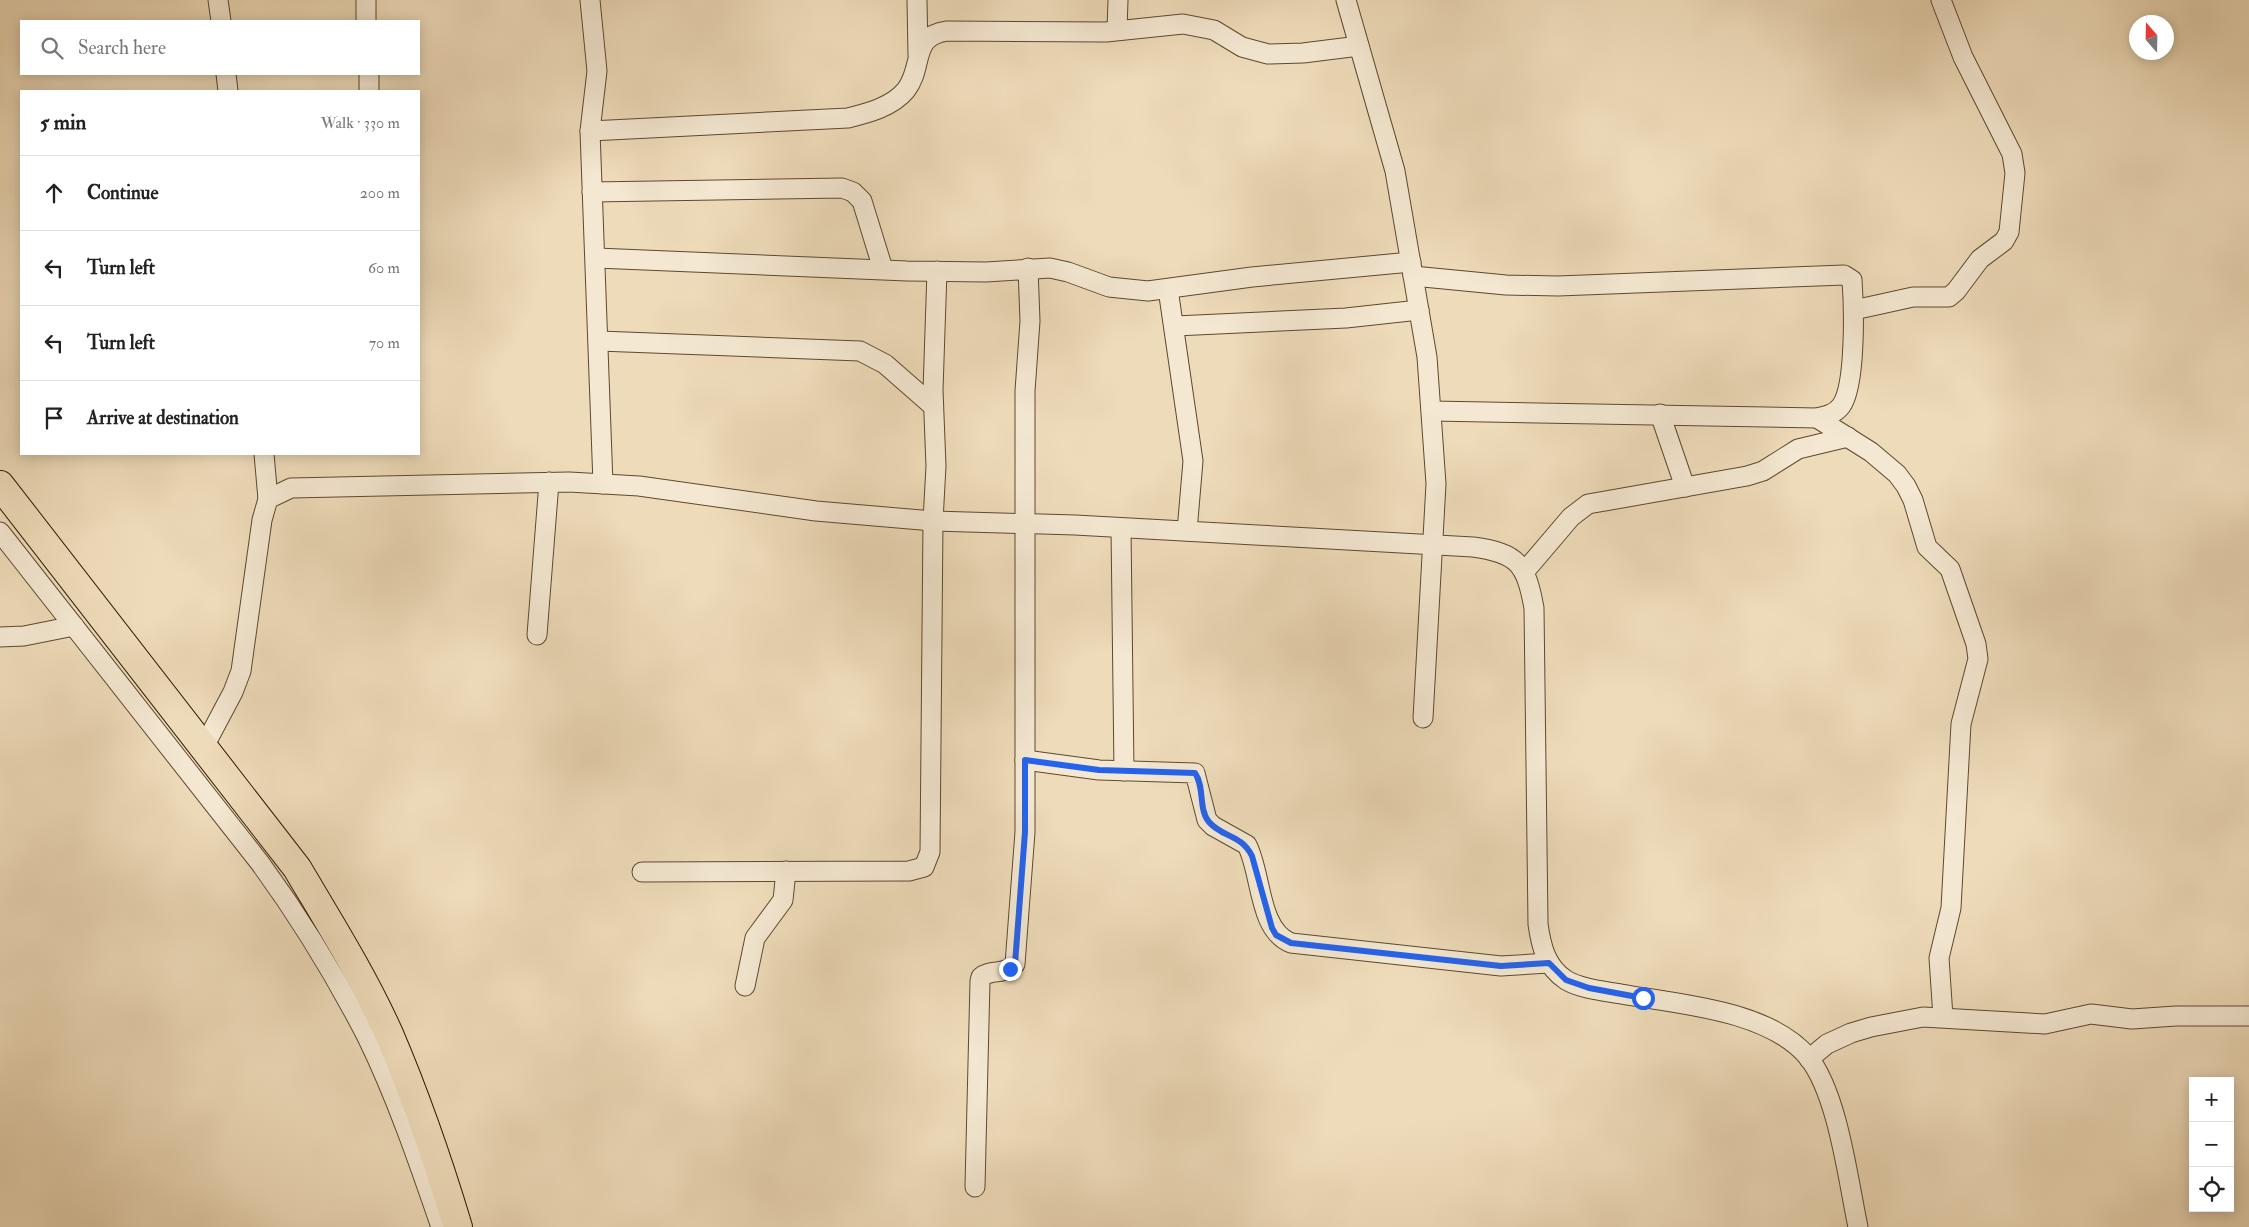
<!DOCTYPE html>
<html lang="en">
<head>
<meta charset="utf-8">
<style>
	:root { --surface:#fff; --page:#f2f2f2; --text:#222; --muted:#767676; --line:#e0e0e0 }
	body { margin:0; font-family:"IM FELL Double Pica",serif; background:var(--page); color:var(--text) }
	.controls { position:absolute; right:15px; bottom:15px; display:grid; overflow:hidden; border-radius:0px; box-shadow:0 2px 12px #0003 }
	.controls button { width:45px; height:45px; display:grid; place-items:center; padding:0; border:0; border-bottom:1px solid var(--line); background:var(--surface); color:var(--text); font:25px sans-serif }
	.compass { position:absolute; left:2129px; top:15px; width:45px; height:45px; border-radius:50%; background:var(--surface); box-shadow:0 2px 12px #0003; rotate:340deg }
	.stop { position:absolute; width:15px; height:15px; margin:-11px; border:4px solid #2563eb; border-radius:50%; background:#fff }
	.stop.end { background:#2563eb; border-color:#fff; box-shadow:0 1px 5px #0008 }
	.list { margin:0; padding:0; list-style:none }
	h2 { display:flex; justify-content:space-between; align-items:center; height:65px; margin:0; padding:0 20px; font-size:21px }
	h2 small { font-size:16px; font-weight:400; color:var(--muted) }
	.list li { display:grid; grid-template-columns:32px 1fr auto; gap:15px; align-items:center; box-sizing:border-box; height:75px; padding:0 20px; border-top:1px solid var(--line) }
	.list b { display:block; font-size:19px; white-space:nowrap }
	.list em { font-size:16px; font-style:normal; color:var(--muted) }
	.icon { flex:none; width:28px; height:28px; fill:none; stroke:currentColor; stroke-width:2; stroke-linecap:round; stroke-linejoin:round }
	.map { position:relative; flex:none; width:2249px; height:1227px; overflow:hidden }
	.search { position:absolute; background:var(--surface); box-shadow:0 2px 12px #0003; left:20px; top:20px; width:400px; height:55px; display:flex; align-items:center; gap:12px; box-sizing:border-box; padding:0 18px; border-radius:0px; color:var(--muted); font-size:19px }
	.panel { position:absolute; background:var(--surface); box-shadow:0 2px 12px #0003; left:20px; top:90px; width:400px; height:365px; border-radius:0px }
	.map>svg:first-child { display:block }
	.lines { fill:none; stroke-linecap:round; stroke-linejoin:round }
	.minor-casing { stroke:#5e492e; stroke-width:21 }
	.highway-casing { stroke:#2e1800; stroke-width:30 }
	.minor { stroke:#f4e8d2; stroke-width:19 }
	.highway { stroke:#eedbb9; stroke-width:28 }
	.route { stroke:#2563eb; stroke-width:6 }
</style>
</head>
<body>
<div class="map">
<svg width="2249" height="1227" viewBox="0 0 2249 1227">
	<rect width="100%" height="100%" fill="#eedbb9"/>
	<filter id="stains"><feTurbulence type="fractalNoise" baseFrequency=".004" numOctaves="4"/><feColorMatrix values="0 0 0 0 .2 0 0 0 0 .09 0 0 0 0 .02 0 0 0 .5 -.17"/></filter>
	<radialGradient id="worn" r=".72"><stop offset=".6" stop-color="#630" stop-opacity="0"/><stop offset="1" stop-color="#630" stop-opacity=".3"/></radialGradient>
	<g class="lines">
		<g class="minor-casing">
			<g id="minor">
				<path d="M218 0 221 21"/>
				<path d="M366 0V21"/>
				<path d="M590 0 597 71 590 131 603 484"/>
				<path d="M917 0 918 55"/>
				<path d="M1346 0 1395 171 1427 357 1436 484 1423 718"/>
				<path d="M1117 30 1118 0"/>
				<path d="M226 74 228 91"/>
				<path d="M369 74V91"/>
				<path d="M590 131 848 118C868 113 892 107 906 90 924 67 910 36 947 31L1106 32 1183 24 1214 30 1242 47 1268 54 1303 53 1359 46"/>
				<path d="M592 192 842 188 853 192 862 201 883 269"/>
				<path d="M596 258 907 271 986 272 1050 268 1068 272 1109 287 1148 291 1252 277 1411 262"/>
				<path d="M1413 276 1506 285 1558 286 1844 275 1852 280C1854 307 1856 386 1841 406 1835 414 1826 416 1817 418L1432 411"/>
				<path d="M1168 289 1193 461 1187 531"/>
				<path d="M1854 310 1913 297H1949L1956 291 1980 259 2004 241 2009 232 2015 173 2012 154 1963 57 1941 0"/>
				<path d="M1175 326 1346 318 1419 310"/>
				<path d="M599 341 860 351 885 364 933 406"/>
				<path d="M1660 414 1685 487"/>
				<path d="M1817 418 1871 452 1897 474 1906 486 1913 500 1927 547 1950 569 1976 644 1978 659 1961 724 1951 908 1939 958 1943 1017"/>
				<path d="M264 454 268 499"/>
				<path d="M1121 528 1124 771"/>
				<path d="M0 532 260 863C298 915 336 977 366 1035 396 1096 419 1163 441 1227"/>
				<path d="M1525 571 1571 517 1588 504 1747 476 1763 471 1798 449 1848 437"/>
				<path d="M537 635 549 482"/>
				<path d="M0 637 24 636 74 626"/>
				<path d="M207 741 233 692 241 671 262 520 268 499 291 488 569 482 639 486 816 511 933 521 1075 525 1473 547C1518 553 1526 564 1534 608L1538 924C1541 946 1546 967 1566 980 1581 989 1604 991 1621 994 1678 1004 1769 1010 1808 1057 1838 1094 1848 1180 1858 1227"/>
				<path d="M1025 760 1099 770 1195 773 1207 820 1213 826 1247 845C1262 874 1258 930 1291 943L1501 966 1549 963"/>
				<path d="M642 872 909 871 924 867 930 852 933 521 936 466 933 390 937 271"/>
				<path d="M745 986 755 938 783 900 786 871"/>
				<path d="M1809 1059 1827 1044 1851 1033 1871 1027 1923 1017 2045 1024 2091 1014 2132 1019 2176 1016H2249"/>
				<path d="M975 1187 980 981 981 977C990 969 1008 975 1015 964L1025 832V391L1030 321 1028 268"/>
			</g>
		</g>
		<g class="highway-casing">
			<path id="highway" d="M0 485 297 868C329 922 363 976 389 1034 416 1097 438 1161 458 1227"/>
		</g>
		<use href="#minor" class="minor"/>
		<use href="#highway" class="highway"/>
	</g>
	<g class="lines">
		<path class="route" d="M1010 969 1015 964 1025 832V760L1099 770 1195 773C1205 787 1198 809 1209 822 1223 838 1241 834 1252 856L1272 928 1276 935 1291 943 1501 966 1549 963 1566 980 1589 988 1643 998"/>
	</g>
	<rect width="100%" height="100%" filter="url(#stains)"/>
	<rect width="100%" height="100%" fill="url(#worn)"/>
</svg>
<div class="controls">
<button>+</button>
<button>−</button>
<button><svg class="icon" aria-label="locate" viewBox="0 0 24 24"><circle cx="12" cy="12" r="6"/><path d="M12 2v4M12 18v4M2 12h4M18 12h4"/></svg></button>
</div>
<svg class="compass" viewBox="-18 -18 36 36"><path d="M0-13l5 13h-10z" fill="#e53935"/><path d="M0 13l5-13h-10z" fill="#767676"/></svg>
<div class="stop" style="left:1643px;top:998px"></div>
<div class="stop end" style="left:1010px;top:969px"></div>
<div class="search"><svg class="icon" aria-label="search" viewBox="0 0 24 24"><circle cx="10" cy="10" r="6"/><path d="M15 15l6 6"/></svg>Search here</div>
<section class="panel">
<h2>5 min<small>Walk · 330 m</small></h2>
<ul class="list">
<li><svg class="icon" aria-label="ahead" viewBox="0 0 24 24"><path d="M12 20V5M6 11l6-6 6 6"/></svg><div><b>Continue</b></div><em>200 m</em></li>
<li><svg class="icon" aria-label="left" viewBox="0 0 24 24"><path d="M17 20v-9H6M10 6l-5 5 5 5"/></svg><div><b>Turn left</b></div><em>60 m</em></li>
<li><svg class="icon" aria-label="left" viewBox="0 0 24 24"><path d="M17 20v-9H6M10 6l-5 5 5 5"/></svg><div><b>Turn left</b></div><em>70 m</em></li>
<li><svg class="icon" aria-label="arrive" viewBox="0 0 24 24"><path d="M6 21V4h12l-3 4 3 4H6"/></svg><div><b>Arrive at destination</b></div></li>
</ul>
</section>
</div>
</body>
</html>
